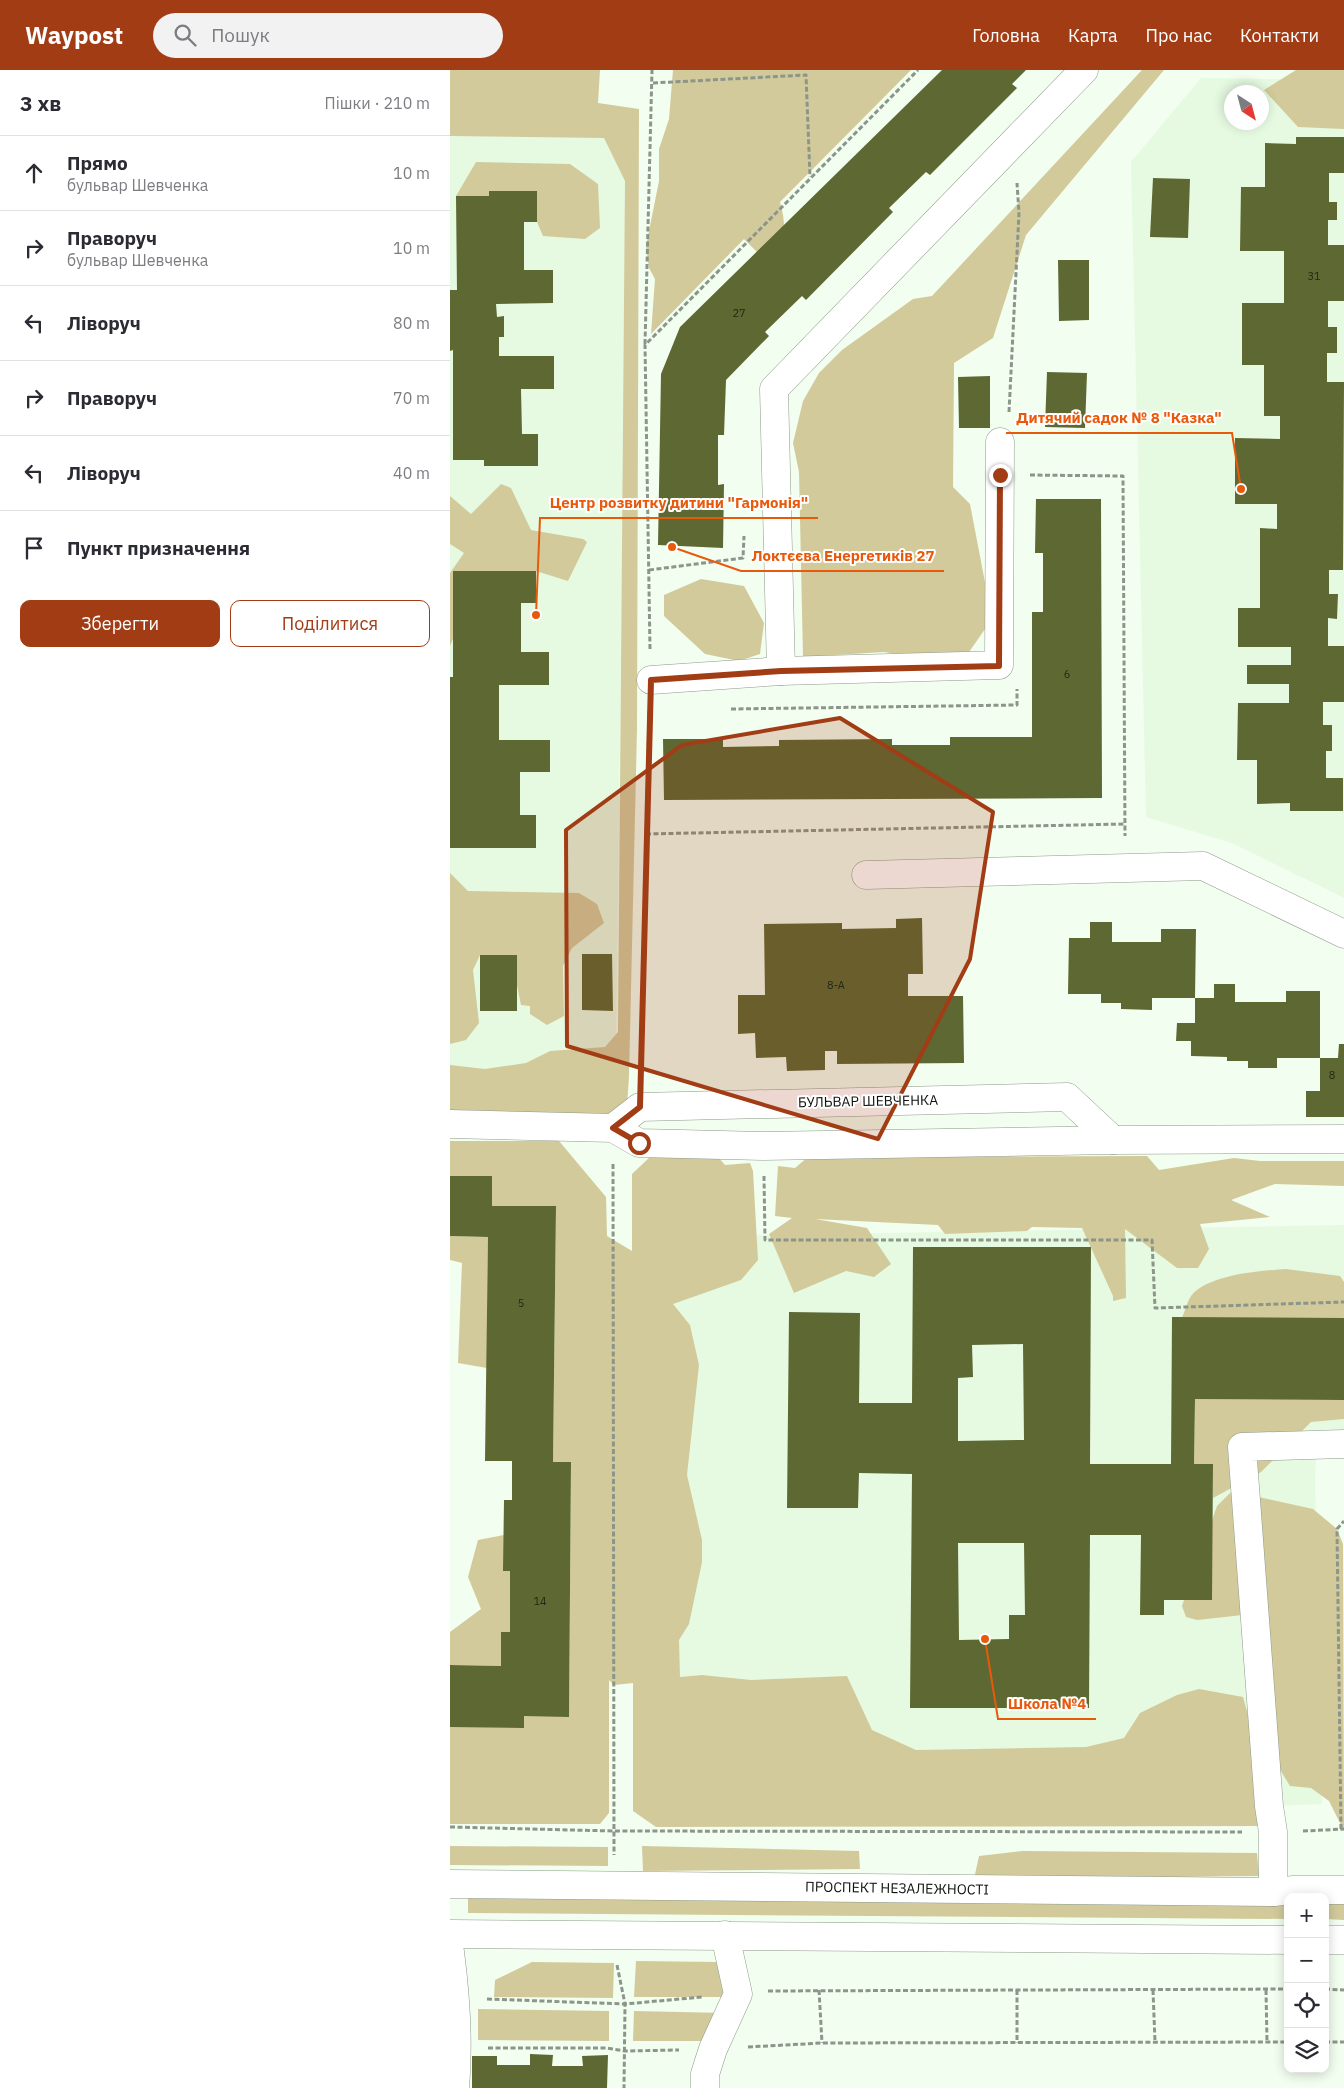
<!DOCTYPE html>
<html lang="uk">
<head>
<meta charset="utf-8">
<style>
	:root { --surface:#fff; --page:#f2f2f3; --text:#2b2b33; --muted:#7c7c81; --line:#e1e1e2; --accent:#a23c15 }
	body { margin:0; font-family:"IBM Plex Sans",sans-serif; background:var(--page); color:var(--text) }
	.controls { position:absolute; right:15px; bottom:15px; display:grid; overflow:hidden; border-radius:10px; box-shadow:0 2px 12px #0003 }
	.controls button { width:45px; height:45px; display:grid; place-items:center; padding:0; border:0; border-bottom:1px solid var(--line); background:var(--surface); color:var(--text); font:25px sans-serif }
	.compass { position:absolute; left:774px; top:15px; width:45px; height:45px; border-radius:50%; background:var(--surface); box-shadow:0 2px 12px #0003; rotate:144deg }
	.stop { position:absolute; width:15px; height:15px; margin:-11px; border:4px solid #a23c15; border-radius:50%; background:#fff }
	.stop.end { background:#a23c15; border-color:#fff; box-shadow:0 1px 5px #0008 }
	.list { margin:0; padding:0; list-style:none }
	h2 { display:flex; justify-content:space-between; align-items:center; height:65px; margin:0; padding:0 20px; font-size:21px }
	h2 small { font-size:16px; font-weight:400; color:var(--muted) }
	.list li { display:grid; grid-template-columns:32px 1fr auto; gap:15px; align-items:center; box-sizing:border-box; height:75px; padding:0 20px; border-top:1px solid var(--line) }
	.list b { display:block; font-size:19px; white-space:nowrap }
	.list p { margin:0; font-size:16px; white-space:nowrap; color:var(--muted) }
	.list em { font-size:16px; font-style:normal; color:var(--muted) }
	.actions { display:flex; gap:10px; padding:15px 20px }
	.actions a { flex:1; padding:11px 0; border:1px solid var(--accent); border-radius:10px; text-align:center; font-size:18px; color:var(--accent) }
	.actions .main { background:var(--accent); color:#fff }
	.icon { flex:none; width:28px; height:28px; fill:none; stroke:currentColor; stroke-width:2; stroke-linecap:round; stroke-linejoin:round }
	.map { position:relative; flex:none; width:894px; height:2018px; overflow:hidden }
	header { display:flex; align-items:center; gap:30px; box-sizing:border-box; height:70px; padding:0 25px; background:var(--accent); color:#fff }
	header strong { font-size:24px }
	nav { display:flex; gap:28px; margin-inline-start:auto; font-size:18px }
	.search { width:350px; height:45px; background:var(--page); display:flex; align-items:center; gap:12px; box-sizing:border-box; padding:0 18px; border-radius:28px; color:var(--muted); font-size:19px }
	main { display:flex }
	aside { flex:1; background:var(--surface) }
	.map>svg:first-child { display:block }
	.built { fill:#e6fae1; fill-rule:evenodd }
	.green { fill:#d2ca9b }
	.building { fill:#5d6833; fill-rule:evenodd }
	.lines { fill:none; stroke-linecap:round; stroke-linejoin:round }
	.minor-casing { stroke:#8d9a89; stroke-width:29 }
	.path { stroke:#8c958a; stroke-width:3; stroke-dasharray:5 2.5; stroke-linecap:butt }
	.minor { stroke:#fff; stroke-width:28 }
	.route { stroke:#a23c15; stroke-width:6 }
	.marked { fill:#a23c15; fill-opacity:0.2; stroke:#a23c15; stroke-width:4; stroke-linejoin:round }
	.labels { text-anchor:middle; stroke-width:4; stroke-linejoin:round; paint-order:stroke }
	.number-label { font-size:11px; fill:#212816 }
	.street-label { font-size:14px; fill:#0d120c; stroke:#fff }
	.leader { fill:none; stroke:#e8590c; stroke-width:2 }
	.callout-dot { fill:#e8590c; stroke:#fff; stroke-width:2 }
	.callout-label { font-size:15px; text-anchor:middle; font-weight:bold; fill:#e8590c; stroke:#fff; stroke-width:4; stroke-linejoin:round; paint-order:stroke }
</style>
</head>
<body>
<header>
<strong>Waypost</strong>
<div class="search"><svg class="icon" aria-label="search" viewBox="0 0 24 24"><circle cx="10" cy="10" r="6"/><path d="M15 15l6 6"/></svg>Пошук</div>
<nav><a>Головна</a><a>Карта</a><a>Про нас</a><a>Контакти</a></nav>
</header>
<main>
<aside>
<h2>3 хв<small>Пішки · 210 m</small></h2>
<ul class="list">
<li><svg class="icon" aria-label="ahead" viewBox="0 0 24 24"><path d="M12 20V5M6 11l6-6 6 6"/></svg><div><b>Прямо</b><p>бульвар Шевченка</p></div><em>10 m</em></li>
<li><svg class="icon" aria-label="right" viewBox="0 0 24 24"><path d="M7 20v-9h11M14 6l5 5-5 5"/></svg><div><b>Праворуч</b><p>бульвар Шевченка</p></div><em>10 m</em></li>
<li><svg class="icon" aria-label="left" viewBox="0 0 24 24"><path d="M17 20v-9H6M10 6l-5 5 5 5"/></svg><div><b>Ліворуч</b></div><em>80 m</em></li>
<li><svg class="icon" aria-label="right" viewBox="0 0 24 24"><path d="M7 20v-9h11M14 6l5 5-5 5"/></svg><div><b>Праворуч</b></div><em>70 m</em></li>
<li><svg class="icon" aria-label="left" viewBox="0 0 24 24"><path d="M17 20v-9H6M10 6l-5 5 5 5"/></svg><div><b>Ліворуч</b></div><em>40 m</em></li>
<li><svg class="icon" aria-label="arrive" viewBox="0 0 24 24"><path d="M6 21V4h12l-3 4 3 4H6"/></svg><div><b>Пункт призначення</b></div></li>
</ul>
<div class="actions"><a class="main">Зберегти</a><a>Поділитися</a></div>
</aside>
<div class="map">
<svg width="894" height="2018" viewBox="0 0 894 2018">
	<rect width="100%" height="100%" fill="#f2feef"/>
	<g class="built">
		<path d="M751 8 894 10V828L782 773 696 747 681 92ZM782 22H812V52H782Z"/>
		<path d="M0 44 178 60 165 1034 0 1031Z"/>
		<path d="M894 1155V1373L867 1374 865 1408 872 1734 819 1736 201 1731 203 1167Z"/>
	</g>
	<g class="green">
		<path d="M0 0H150L148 33 189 39 187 659 179 1006 177 1036 163 1047 0 1044V995L35 999 76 993 100 981 155 977 168 962 175 111 154 68 0 66Z"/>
		<path d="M223 0H461L330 132C338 162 335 168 310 185L294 169 201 264 205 209 199 198 196 176 209 111V79L219 49Z"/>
		<path d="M692 0H714L576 165 543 268 504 293 503 417 520 434 542 549 510 595 434 582 353 587 349 402 343 373 353 331 369 303 392 280 463 229 482 226Z"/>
		<path d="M846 0H894V59L848 57 814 20Z"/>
		<path d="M26 92 120 94 148 114 150 158 135 169 93 166 87 152V121H39V126H6Z"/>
		<path d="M51 414 61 418 81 460 133 469 137 472 118 511 86 501 22 523 0 576V503L14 483 0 474V426L21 444Z"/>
		<path d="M251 509 294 516 314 553 310 584 289 591 255 584 214 546V525Z"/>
		<path d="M0 803 18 821 129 823 147 834 154 853 122 878 113 896 114 946 97 955 80 944V936L71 935 61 886 30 885 23 900 29 953 16 970 0 974Z"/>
		<path d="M0 1071H109L156 1127 157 1166 182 1181V1104L201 1086 268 1087 275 1095 300 1093 303 1101 308 1190 291 1210 223 1234 240 1255 249 1295 237 1405 252 1470V1492L239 1554 229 1570 230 1607 252 1605 301 1610 397 1606 422 1660 466 1680 636 1677 674 1668 690 1643 727 1625 749 1619 793 1627 809 1685 814 1756 206 1757 183 1741V1613L164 1615 159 1610V1743L150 1754H0V1657L74 1646H119L121 1392H103L106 1136H42V1106H0Z"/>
		<path d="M697 1086 709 1100 784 1088 810 1091H894V1116L825 1114 781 1130 820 1147 750 1154 759 1179 748 1198H727L675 1159 676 1228 663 1231V1226L632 1158 582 1157 577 1161 495 1164 488 1155 365 1149 417 1158 441 1194 424 1207 396 1201 344 1223 319 1164 342 1148 325 1146 328 1096 345 1098 358 1087Z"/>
		<path d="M0 1166 38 1167 37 1298 8 1293 12 1193 0 1190Z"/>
		<path d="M836 1199 890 1206 894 1212V1248H732C735 1241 737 1232 741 1226 759 1204 810 1201 836 1199Z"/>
		<path d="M745 1329 894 1330V1349L861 1352 811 1402 763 1428V1394H744Z"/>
		<path d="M782 1421 863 1439 887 1459 893 1474 894 1761 879 1731 861 1718 840 1716 829 1698 820 1642V1554L802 1544 747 1550 736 1547 732 1536 767 1436Z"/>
		<path d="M54 1465 60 1501V1562H51V1596L0 1595V1562L31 1539 18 1507 28 1470Z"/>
		<path d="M0 1776 158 1777V1796L0 1795Z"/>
		<path d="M192 1776 409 1781 410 1799 193 1801Z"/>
		<path d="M572 1781 807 1783 809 1806 524 1809 529 1786Z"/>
		<path d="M18 1827 838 1833V1849L18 1843Z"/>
		<path d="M875 1833H894V1850L875 1849Z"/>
		<path d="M186 1891 269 1892 277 1927H184Z"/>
		<path d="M82 1892 164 1893 163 1928 44 1927 45 1910Z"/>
		<path d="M28 1939 159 1941V1971L28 1970Z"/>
		<path d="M184 1941 275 1943 258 1971H183Z"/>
	</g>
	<g class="building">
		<path d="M492 0H576L562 14 567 18 480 105 476 102 439 138 443 142 356 230 352 226 315 262 319 266 276 310 274 365H268V415L274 414 273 478 208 475 211 304 230 257Z"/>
		<path d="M846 67H894V103H879V132H887V150H878V175H894V231H878V257H887V283H877V312H894L893 500H879V524H888L887 549 878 548V576H894V632H873V655H882V681H876V708H893V741H840V733L807 734V690H787L788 633H839V614H797V595H841V577H788V538H810V458L827 459V434H785V368L830 369V346H814V295H792V233H834V181H790L791 117H815V73L846 74Z"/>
		<path d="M703 108 740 109 738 168 700 167Z"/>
		<path d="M39 121H87V152H74V200H103V233L46 234 47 247 54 246V267H49V286H104V319H71L72 364H88V396H34V390H3V280L0 281V220H7L6 126H39Z"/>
		<path d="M608 190H639V250L609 251Z"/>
		<path d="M597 302 637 303 635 358 595 357Z"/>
		<path d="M540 306V358H509L508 307Z"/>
		<path d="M586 429H651L652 728 214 730 213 669H273V677L329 676V670L442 669V675H500V667H582V542H593V483H585Z"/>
		<path d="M3 501H86V533H71V582H99V615H49V670H100V702H70V745H86V778H0V607H3Z"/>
		<path d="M472 848 473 904H458V926H513L514 993 387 994V981H375V1000L337 1001 336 987 306 988 305 963 288 964V925H315L314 854 392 853V859L446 858V849Z"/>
		<path d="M640 852H662V872H711V859H746L745 928H702V940L671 939V933H651V924H618L619 868H640Z"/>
		<path d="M132 884H162L163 941 132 940Z"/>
		<rect x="30" y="885" width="37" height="56"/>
		<path d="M764 914H785V932H836V921H870V988H888L889 974H894V1047H856V1021H870V988H827V998H798V991H777V987L741 986V971H726L727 953H745V928H764Z"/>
		<path d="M0 1106H42V1136H106L103 1392H121L119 1647 74 1646V1658L0 1657V1595L51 1596V1562H60V1501H53L54 1430H62V1391H35L38 1167 0 1166Z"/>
		<path d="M463 1177H641L640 1394H721L722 1247 894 1248V1330L745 1329 744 1394H763L762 1530H714V1545H690L691 1465H640L639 1638H460L462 1404 409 1403 408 1438H337L339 1242 410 1243 409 1333H462ZM573 1274 574 1370 508 1371V1308L523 1307 522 1275ZM508 1473H574L575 1545H559V1569L509 1570Z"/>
		<path d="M80 1984 103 1985 102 1996H133L132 1986 158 1985 157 2018H22V1986H47V1995H80Z"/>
	</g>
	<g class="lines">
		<g class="minor-casing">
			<g id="minor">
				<path d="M331 601 549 595 550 372"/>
				<path d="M201 610 331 601 324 319 634 0"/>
				<path d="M416 805 753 796 894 864"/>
				<path d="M0 1054 163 1058 189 1073 313 1076 663 1070 894 1069"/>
				<path d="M163 1058 190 1037 617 1027 663 1070"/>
				<path d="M0 1814 823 1822 844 1820H894"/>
				<path d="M823 1822V1762L819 1736 792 1377 894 1374"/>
				<path d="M0 1864 838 1870"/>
				<path d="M875 1870H894"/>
				<path d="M0 1882C6 1928 9 1972 5 2018"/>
				<path d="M255 2018V2004L263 1979 288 1924 275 1865"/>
			</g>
		</g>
		<g class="path">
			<path d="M203 13 356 5 360 107"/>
			<path d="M195 274 202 0"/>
			<path d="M559 342 569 143 567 113"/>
			<path d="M580 405 673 406 675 766"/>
			<path d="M199 500 293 488 294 466"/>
			<path d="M200 579 195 275 468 0"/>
			<path d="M281 639 567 635V619"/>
			<path d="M196 764 675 754"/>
			<path d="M191 1006 199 640"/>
			<path d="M163 1094 164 1785"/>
			<path d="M314 1106 315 1170H702L705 1238 894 1232"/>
			<path d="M0 1757 163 1761 792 1762"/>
			<path d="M891 1759 887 1459 894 1451"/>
			<path d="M853 1761 894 1759"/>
			<path d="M167 1895 175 1934 174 2018"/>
			<path d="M875 1919 894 1920"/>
			<path d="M369 1920 372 1973"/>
			<path d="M567 1920V1973"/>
			<path d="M703 1920 705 1972"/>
			<path d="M816 1920 817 1972"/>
			<path d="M318 1921 838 1919"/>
			<path d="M37 1929 175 1934 252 1927"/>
			<path d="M875 1972H894"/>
			<path d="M298 1977 372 1973 838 1972"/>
			<path d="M38 1978H156L175 1981 229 1980"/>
		</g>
		<use href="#minor" class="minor"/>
	</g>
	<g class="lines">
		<path class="route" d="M189 1073 163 1058 190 1037 201 610 331 601 549 596 550 405"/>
	</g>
	<path class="marked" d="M390 648 543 742 520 889 428 1069 117 976 116 760 232 675Z"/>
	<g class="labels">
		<g class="number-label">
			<text x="864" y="210">31</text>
			<text x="289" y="247">27</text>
			<text x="617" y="608">6</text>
			<text x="386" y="919">8-А</text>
			<text x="882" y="1009">8</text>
			<text x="71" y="1237">5</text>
			<text x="90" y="1535">14</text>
		</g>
		<g class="street-label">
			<text transform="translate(418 1031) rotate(-1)" y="5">БУЛЬВАР ШЕВЧЕНКА</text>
			<text transform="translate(447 1818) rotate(1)" y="5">ПРОСПЕКТ НЕЗАЛЕЖНОСТІ</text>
		</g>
	</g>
	<path class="leader" d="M791 419L782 363H556M86 545L90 448H368M222 477L291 501H494M535 1569L548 1649H646"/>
	<g class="callout-dot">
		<circle cx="791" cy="419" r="5"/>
		<circle cx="86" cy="545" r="5"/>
		<circle cx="222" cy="477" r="5"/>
		<circle cx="535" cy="1569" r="5"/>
	</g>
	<g class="callout-label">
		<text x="669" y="353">Дитячий садок № 8 "Казка"</text>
		<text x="229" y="438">Центр розвитку дитини "Гармонія"</text>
		<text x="393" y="491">Локтєєва Енергетиків 27</text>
		<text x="597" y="1639">Школа №4</text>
	</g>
</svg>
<div class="controls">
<button>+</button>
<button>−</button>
<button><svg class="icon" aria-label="locate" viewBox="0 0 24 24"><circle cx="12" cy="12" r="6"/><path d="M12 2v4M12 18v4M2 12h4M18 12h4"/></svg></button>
<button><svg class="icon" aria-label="layers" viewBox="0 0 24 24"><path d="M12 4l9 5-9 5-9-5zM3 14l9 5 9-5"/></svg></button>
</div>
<svg class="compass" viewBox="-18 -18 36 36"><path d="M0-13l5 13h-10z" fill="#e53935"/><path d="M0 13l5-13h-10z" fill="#7c7c81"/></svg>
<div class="stop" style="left:189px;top:1073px"></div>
<div class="stop end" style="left:550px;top:405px"></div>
</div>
</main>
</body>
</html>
